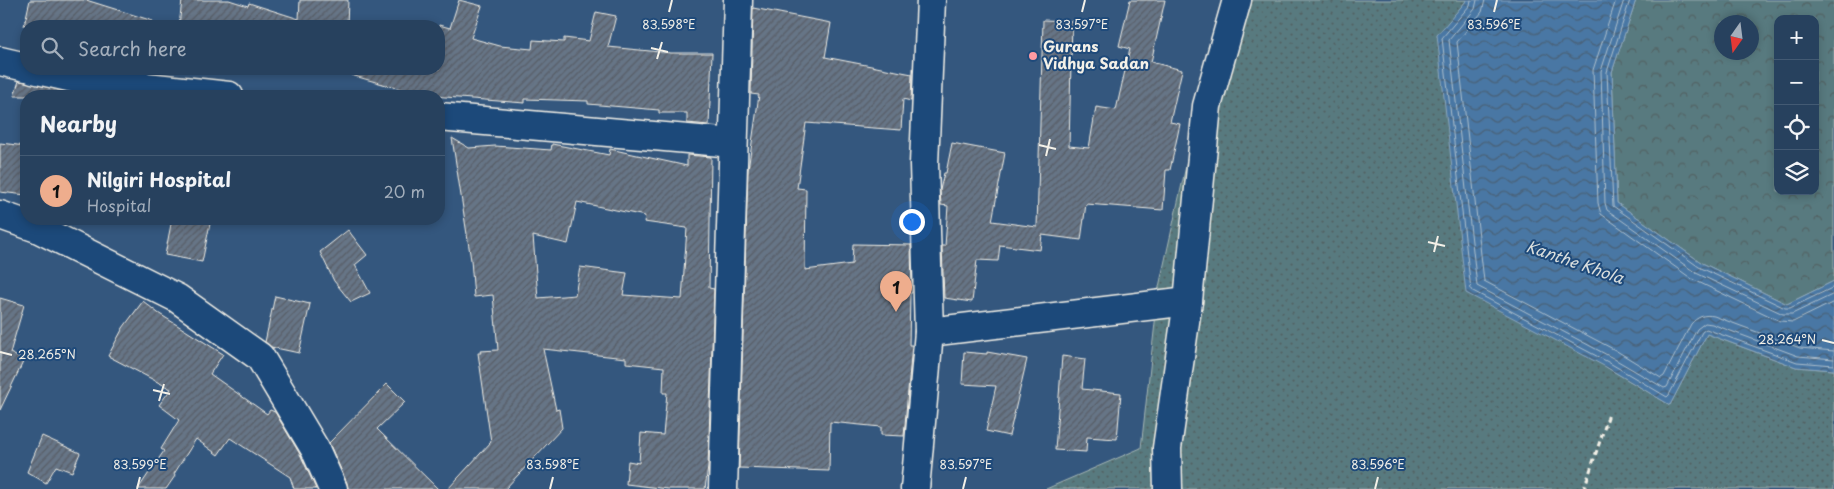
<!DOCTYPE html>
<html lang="en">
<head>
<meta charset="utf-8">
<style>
	:root { --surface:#27415e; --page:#2f4864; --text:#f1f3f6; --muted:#a4afbc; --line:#435a73; --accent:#eead8d }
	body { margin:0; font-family:"Playpen Sans",sans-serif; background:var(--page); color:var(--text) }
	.controls { position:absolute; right:15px; top:15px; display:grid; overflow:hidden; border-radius:10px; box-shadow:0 2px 8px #0003 }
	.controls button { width:45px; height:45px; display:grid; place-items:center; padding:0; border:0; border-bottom:1px solid var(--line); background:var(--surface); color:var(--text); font:25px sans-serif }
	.compass { position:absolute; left:1714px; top:15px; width:45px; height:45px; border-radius:50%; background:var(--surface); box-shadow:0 2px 8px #0003; rotate:194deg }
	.you { position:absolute; left:911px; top:221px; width:18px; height:18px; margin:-12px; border:4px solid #fff; border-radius:50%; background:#1a73e8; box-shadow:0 0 0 8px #1a73e833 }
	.badge { display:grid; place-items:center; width:32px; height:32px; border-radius:50%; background:var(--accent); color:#111; font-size:16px; font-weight:700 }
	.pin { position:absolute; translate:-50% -41px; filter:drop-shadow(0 1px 2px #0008) }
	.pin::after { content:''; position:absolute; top:26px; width:18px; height:15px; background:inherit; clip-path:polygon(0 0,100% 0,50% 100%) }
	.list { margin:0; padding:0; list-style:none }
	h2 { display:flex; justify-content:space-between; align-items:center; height:65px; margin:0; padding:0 20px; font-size:21px }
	h2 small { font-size:16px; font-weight:400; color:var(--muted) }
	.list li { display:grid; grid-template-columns:32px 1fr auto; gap:15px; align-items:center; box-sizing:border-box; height:70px; padding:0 20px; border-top:1px solid var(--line) }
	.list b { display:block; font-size:19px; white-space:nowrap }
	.list p { margin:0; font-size:16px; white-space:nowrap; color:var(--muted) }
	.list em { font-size:16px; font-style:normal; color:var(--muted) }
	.icon { flex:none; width:28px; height:28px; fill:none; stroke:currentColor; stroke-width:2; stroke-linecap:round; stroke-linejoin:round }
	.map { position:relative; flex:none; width:1834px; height:489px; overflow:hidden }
	.search { position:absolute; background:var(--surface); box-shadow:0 2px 8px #0003; left:20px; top:20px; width:425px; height:55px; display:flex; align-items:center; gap:12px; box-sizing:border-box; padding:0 18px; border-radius:20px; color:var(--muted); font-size:19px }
	.panel { position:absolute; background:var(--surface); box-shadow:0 2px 8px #0003; left:20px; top:90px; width:425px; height:135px; border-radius:20px }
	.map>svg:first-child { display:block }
	.grass { fill:url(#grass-dots); stroke:#a6b6b4 }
	.forest { fill:url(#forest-crowns); stroke:#a6b6b4; fill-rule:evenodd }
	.water { fill:url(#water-waves); stroke:#8da8bf }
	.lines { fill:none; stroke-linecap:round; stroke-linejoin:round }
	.shore { stroke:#afc0cd; stroke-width:1 }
	.building { fill:url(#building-hatch); stroke:#f4f1e8; fill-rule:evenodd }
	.minor-casing { stroke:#f4f1e8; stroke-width:31 }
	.path { stroke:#f4f1e8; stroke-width:3; stroke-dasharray:5 4; stroke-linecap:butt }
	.minor { stroke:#1f4a7a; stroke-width:28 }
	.ticks { fill:none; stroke:#f4f1e8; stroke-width:2 }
	.poi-dot { fill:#ff9aa2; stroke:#1f4a7a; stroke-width:2 }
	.labels { text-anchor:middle; stroke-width:4; stroke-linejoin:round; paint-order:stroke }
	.poi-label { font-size:15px; font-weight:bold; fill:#f4f1e8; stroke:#1f4a7a; text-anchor:start }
	.water-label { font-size:16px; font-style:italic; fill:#dadfde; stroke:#1f4a7a }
	.ticks-label { font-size:12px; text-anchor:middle; fill:#f4f1e8; stroke:#1f4a7a; stroke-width:4; stroke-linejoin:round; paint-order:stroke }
</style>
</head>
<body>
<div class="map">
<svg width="1834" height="489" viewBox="0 0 1834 489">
	<defs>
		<pattern id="grass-dots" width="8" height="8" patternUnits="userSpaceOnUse" patternTransform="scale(1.25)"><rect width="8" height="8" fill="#597a7f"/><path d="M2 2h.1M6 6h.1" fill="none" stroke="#516162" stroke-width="1.8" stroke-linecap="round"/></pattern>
		<pattern id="forest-crowns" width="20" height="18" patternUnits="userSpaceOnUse" patternTransform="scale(1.25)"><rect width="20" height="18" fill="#597a7f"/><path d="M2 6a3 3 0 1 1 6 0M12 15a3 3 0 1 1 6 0" fill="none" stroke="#516162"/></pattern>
		<pattern id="water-waves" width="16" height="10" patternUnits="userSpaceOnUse" patternTransform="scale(1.25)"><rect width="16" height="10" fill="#4877a4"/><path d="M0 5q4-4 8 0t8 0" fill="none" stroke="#486075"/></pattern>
		<pattern id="building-hatch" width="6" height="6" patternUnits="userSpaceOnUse" patternTransform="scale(1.25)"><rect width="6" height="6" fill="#667486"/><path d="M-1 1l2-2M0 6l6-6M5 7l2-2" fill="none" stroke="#585e66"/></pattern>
	</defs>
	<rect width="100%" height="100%" fill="#34577e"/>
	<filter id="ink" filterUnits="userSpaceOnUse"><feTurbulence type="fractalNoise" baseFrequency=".02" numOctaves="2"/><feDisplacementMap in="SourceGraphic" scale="10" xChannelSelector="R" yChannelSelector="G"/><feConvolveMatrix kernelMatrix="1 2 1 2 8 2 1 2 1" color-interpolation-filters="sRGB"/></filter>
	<g filter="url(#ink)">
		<path class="grass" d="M1223 0H1467L1437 36 1606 367 1670 405 1707 334 1796 367 1834 370V489H1046L1141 448 1159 287Z"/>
		<path class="forest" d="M1636 0H1834V281L1787 304 1702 263 1617 203 1612 72ZM1778 19H1815V191H1778ZM1722 22H1752V52H1722Z"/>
		<path class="water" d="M1467 0H1636L1612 72 1617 203 1702 263 1787 304 1834 281V370L1796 367 1707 334 1670 405 1606 367 1466 293 1437 35Z"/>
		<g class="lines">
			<g class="shore">
				<path d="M1471 0 1470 5 1442 38 1471 290 1608 362 1667 397 1669 395 1702 332 1706 329 1797 362 1834 365"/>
				<path d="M1477 0 1475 9 1449 40 1477 286 1611 357 1664 388 1667 387 1697 329 1705 323 1712 324 1798 356 1834 359"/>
				<path d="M1485 0 1482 12 1457 42 1484 281 1615 350 1661 378 1664 376 1691 324C1697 317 1704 314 1714 316L1800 348 1834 351"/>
				<path d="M1616 0 1593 70 1598 203 1601 214 1692 279 1780 321 1793 322 1834 302"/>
				<path d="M1624 0 1601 71 1605 203 1607 210 1696 273 1783 314H1792L1834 294"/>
				<path d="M1630 0 1607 72 1613 206 1699 267 1785 308H1790L1834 287"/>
			</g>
		</g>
		<g class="building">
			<path d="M30 0H86L153 21V26H24Z"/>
			<path d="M182 0H229L248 6 249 3 299 19 300 0H348L347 26H179Z"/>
			<path d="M459 0 482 6 471 38 500 46 532 49 533 40 564 42V38L589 41 596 12 616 16 608 47 671 53H712L709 125 687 123V113H659V110L588 104V101L525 99V103L432 96 418 94 351 75 352 69H439V25L450 28Z"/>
			<path d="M1130 0H1165L1151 62 1182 70 1170 122 1180 124 1170 170H1166L1163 210 1086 204 1081 240 1042 235 1040 250 1000 245 998 261 977 260 972 302 944 298 942 246H945L948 206 941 205 940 190 944 173H946L952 143 1005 153 992 221 1037 227 1043 20 1072 21 1069 146 1089 148 1096 107 1116 110 1130 49 1119 46Z"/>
			<path d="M753 8 831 23 825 57 912 74 911 101 903 99 901 130 806 123 797 188 806 189 805 270 852 264 853 244 911 245 912 293H910L909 345H912L904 436 881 435V427L830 422 829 471 739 468 748 170 759 95 751 94Z"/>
			<path d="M19 81 26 82 82 96H14Z"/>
			<path d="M452 138 469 148 495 146 551 150 552 144 609 155 610 149 687 166V155L711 157 709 288 714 289 708 467 705 489H668L626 484 628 461 639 463 641 433 663 435 667 393H663L664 367 626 363V358L543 349 556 410 559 409 562 428 505 489H448L491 442 478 353H481L480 351 498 350 493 295 474 297 471 260ZM577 202 645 216 644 222 687 228 682 299 623 295 627 273 580 267 575 295 538 298 533 236 568 244Z"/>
			<path d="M0 143 26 146V195L0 192Z"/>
			<path d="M172 219H211L202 262 165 255Z"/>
			<path d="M348 230 367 255 355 265 370 293 351 302 334 281 320 252Z"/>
			<path d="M275 296 310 304 299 353 271 347 265 342Z"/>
			<path d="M0 298 24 305 10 353 24 360 0 410Z"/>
			<path d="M143 301 158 313 223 354 210 374 267 414 270 410 275 412 301 456 316 489H294L290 477 230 438 218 455 196 439 174 474 175 476 166 489H138L164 451 161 449 179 420 159 405 171 389 108 356 123 328Z"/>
			<path d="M964 352 987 354V352L1027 359 1009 436 986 431 996 386 962 384Z"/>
			<path d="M1062 356 1085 359 1082 389 1121 393 1117 439 1087 437 1086 452 1055 450Z"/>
			<path d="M387 384 405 402 377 429 438 489H348L347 483 329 443Z"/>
			<path d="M42 436 80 453 72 472 56 466 46 483 27 472Z"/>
		</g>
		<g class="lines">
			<g class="minor-casing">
				<g id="minor">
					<path d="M931 0 924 164 929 332 1188 301"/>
					<path d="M0 61 26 67"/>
					<path d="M33 69 82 80 229 96"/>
					<path d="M439 117 733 143"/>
					<path d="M0 215 37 228 177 298 260 357 315 449 333 489"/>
					<path d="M723 489 738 0"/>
					<path d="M915 489 929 332"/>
					<path d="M1168 489 1167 448 1188 301 1207 106 1237 0"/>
				</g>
			</g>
			<path class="path" d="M1584 489 1609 414"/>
			<use href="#minor" class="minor"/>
		</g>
	</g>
	<path class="ticks" d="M669 12 672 0M1082 12 1085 0M1494 12 1497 0M651 48 668 52M657 59 662 42M1039 145 1056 149M1046 156 1050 139M1428 242 1445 246M1434 252 1438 236M1822 340 1834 343M0 352 12 355M153 390 170 394M159 401 164 384M137 489 140 477M550 489 553 477M963 489 966 477M1375 489 1378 477"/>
	<circle class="poi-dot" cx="1033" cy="56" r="5"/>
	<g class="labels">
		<g class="poi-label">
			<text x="1043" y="52">Gurans<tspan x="1043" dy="17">Vidhya Sadan</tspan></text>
		</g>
		<g class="water-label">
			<text transform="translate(1575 262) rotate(19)" y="6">Kanthe Khola</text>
		</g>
	</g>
	<g class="ticks-label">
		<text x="669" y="29">83.598°E</text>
		<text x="1082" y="29">83.597°E</text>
		<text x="1494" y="29">83.596°E</text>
		<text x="1787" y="344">28.264°N</text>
		<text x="47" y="359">28.265°N</text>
		<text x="140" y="469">83.599°E</text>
		<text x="553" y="469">83.598°E</text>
		<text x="966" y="469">83.597°E</text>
		<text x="1378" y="469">83.596°E</text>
	</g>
</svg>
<div class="controls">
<button>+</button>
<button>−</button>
<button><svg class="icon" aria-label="locate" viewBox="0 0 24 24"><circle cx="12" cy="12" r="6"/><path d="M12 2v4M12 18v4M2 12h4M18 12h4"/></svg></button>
<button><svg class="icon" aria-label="layers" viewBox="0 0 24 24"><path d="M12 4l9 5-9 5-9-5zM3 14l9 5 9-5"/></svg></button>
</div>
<svg class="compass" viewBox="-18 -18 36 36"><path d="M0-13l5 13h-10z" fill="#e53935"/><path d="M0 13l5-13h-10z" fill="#a4afbc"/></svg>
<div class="you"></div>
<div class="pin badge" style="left:896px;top:312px">1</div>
<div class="search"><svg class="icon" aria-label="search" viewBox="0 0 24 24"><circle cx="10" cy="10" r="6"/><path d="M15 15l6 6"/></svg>Search here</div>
<section class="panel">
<h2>Nearby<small></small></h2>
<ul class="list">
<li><span class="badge">1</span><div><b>Nilgiri Hospital</b><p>Hospital</p></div><em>20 m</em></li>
</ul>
</section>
</div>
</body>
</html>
